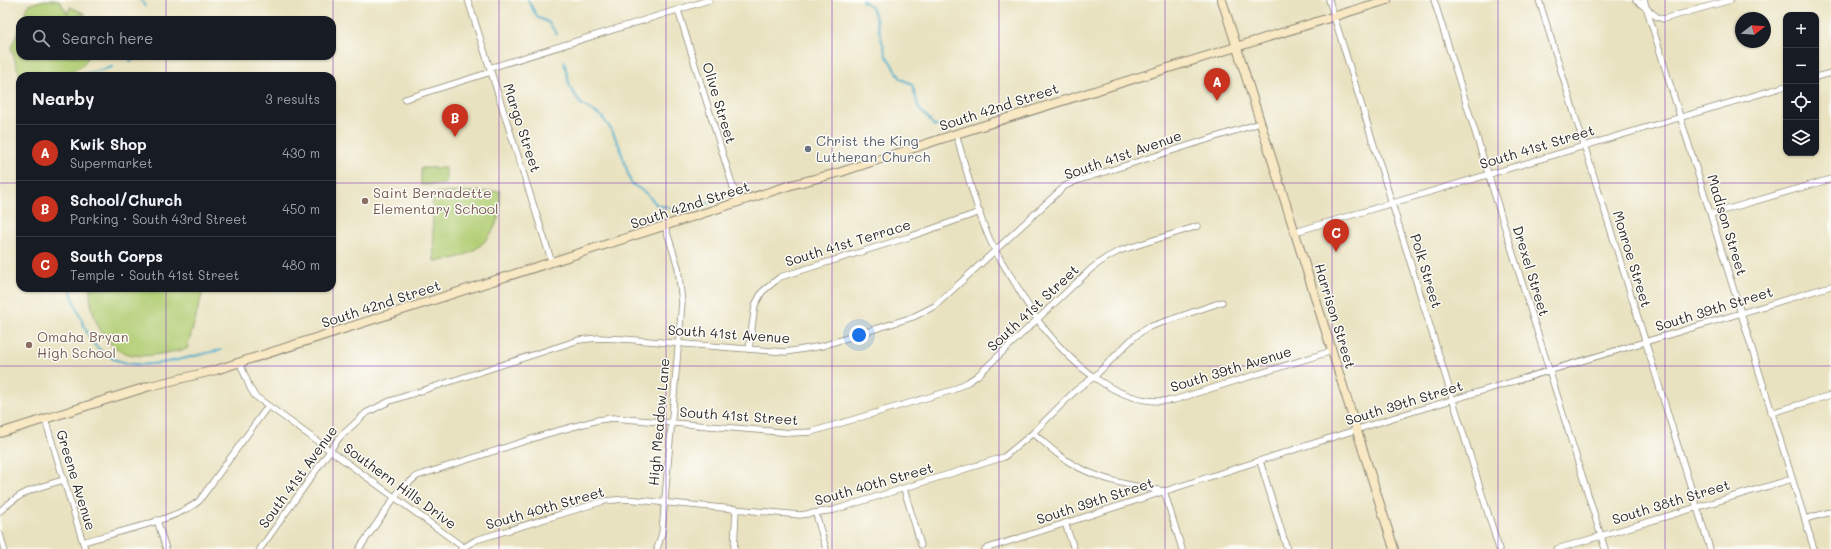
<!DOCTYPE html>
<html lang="en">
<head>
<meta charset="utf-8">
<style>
	:root { --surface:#171b24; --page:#242831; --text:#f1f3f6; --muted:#9ea1a6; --line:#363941; --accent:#c8321e }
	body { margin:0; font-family:Mali,sans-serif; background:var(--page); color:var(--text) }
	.controls { position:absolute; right:12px; top:12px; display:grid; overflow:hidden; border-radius:8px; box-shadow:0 1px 3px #0004 }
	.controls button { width:36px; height:36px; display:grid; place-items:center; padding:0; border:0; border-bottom:1px solid var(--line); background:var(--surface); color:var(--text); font:20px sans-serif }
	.compass { position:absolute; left:1735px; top:12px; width:36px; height:36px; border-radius:50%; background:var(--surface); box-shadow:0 1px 3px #0004; rotate:73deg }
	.you { position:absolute; left:859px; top:335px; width:14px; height:14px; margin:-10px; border:3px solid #fff; border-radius:50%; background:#1a73e8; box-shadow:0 0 0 6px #1a73e833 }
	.badge { display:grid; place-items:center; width:26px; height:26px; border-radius:50%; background:var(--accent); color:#fff; font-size:13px; font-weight:700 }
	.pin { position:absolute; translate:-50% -33px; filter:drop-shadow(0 1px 2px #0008) }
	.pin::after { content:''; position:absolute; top:21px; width:14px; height:12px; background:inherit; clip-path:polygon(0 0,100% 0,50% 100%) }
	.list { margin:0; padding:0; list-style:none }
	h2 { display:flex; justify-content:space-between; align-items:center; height:52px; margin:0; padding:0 16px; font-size:17px }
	h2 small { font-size:13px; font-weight:400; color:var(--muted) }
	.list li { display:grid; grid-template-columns:26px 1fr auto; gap:12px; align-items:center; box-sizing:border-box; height:56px; padding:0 16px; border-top:1px solid var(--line) }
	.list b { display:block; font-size:15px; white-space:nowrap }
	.list p { margin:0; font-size:13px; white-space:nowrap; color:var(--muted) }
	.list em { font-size:13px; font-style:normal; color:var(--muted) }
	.icon { flex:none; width:22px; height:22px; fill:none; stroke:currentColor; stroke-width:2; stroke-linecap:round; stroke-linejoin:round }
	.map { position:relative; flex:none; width:1831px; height:549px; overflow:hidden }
	.search { position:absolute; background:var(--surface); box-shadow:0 1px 3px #0004; left:16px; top:16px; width:320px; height:44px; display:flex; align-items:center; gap:10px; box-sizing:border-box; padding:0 14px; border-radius:12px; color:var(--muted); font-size:15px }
	.panel { position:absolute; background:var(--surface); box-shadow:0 1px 3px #0004; left:16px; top:72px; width:320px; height:220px; border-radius:12px }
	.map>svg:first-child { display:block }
	.green { fill:#b2ce74; stroke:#6e7c50 }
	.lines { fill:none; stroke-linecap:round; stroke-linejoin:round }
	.stream { stroke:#4bacca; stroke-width:2 }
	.street-casing { stroke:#8a8676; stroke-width:7 }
	.secondary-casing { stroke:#8a8676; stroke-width:10 }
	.street { stroke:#fff; stroke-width:5.5 }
	.secondary { stroke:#f8e8c3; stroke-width:8 }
	.grid { fill:none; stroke:#7b2cbf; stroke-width:1; stroke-opacity:0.55 }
	.worship-dot { fill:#6b7280; stroke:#fdfcf7; stroke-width:1.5 }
	.education-dot { fill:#8d6e63; stroke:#fdfcf7; stroke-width:1.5 }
	.labels { text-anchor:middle; stroke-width:3; stroke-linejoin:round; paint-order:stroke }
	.street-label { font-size:14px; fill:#2b2b2b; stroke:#fdfcf7 }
	.worship-label { font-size:14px; fill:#5b616d; stroke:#fdfcf7; text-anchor:start }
	.education-label { font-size:14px; fill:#785e54; stroke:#fdfcf7; text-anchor:start }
</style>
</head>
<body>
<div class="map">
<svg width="1831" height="549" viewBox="0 0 1831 549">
	<rect width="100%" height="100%" fill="#fdfcf7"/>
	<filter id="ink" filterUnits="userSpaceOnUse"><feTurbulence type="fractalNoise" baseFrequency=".025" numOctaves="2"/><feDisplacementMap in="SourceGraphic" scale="8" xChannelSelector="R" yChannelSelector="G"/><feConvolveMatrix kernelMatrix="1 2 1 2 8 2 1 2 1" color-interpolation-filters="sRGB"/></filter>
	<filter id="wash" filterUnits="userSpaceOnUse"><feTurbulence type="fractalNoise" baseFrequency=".012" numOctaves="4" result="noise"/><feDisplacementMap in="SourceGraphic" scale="16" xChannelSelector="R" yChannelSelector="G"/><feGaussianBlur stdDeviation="0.9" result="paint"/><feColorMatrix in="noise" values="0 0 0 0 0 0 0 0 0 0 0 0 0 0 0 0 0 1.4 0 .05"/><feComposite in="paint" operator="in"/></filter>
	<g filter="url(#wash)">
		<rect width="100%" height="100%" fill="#e9e2c0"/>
		<g class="green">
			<path d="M44 0H59L68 14 70 7 86 14 71 17 72 20H22L28 5Z"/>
			<path d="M20 26V56H88C87 59 86 62 84 64 72 76 36 76 20 76L11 48Z"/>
			<path d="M421 168H446V184L421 185Z"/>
			<path d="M500 191C505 233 475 261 434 261L432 198 437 193Z"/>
			<path d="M90 288H204L187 349C169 352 146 359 128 354 102 346 89 313 90 288Z"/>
		</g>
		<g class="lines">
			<g class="stream">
				<path d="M141 0 145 6"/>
				<path d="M528 0 537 17 548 22 557 34"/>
				<path d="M862 0 873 9 886 55 901 79 912 84 919 109 928 118 934 126 949 127"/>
				<path d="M130 61 140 56"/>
				<path d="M564 61 570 87 581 104 601 116 611 129 619 145 631 183 647 194 657 205 676 209 692 208 715 201"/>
				<path d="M78 76 112 67"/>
				<path d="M70 288C73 299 87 337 94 344 126 382 181 357 221 350"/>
			</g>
		</g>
	</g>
	<g filter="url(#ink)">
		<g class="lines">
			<g class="street-casing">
				<g id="street">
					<path d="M468 0 552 263"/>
					<path d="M1329 0 1499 549"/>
					<path d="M1434 0 1605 549"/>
					<path d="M1539 0 1710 549"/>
					<path d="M1636 0 1657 17 1663 19 1731 0"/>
					<path d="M1644 0 1814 549"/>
					<path d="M678 10 738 203"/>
					<path d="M490 68 709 0"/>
					<path d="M1816 77 1831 73"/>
					<path d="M405 99 491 72"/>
					<path d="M956 134C966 167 973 201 987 233 994 251 1005 267 1015 283 1022 295 1029 308 1037 319 1068 361 1118 409 1174 400L1332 351"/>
					<path d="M1711 214 1831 179"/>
					<path d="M1295 232 1786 86"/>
					<path d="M749 349 755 305 762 292 780 277 909 237 980 212"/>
					<path d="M240 363 250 388 255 396 463 547"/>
					<path d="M1771 413 1831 395"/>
					<path d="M45 419 85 549"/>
					<path d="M1033 433C1045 443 1056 454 1069 462 1098 480 1131 486 1164 491L1182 549"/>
					<path d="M1260 461 1287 549"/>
					<path d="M904 489 921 545"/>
					<path d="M0 511C22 491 35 488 64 480"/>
					<path d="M816 514 826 549"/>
					<path d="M1805 519 1831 512"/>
					<path d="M157 520 166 549"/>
					<path d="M1065 523 1074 549"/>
					<path d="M0 534 4 549"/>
					<path d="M83 542C112 533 177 520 199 501L268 406"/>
					<path d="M260 549 339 438 366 413 390 401 579 340 598 338 623 339 786 352 822 346 913 317 935 306 1065 186 1076 181 1260 123"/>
					<path d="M359 549 399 491 417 476 550 433 598 420 613 418 792 433 811 432 953 390 968 382 977 376 1092 268 1106 258 1119 251 1198 226"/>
					<path d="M461 549 476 540 604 501 626 499 800 515 834 510 1004 457 1033 433 1076 390 1094 377 1133 338 1146 328 1222 302"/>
					<path d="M657 549 662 533 682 303 678 267 665 226"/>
					<path d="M734 549 736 509"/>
					<path d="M985 549 1405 414 1831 286"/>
					<path d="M1557 549 1792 479"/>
				</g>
			</g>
			<g class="secondary-casing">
				<g id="secondary">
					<path d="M1222 0 1394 549"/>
					<path d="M0 433 150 386 216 370 791 185 841 172 956 134 1387 0"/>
				</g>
			</g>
			<use href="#street" class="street"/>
			<use href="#secondary" class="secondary"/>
		</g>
	</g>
	<path class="grid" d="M166 0V20M333 0V549M499 0V549M666 0V549M832 0V549M999 0V549M1165 0V549M1332 0V549M1498 0V549M1665 0V549M166 56V76M0 183H20M332 183H1831M166 288V549M0 366H1831"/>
	<circle class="worship-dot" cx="808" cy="149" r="4"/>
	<g class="education-dot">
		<circle cx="365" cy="201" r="4"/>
		<circle cx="29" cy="345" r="4"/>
	</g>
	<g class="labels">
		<g class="street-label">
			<text transform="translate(719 103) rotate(73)" y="5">Olive Street</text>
			<text transform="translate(999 107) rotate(-18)" y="5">South 42nd Street</text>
			<text transform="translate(522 128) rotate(72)" y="5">Margo Street</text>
			<text transform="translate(1537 147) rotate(-17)" y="5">South 41st Street</text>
			<text transform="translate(1123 155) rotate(-19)" y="5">South 41st Avenue</text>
			<text transform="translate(690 205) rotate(-18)" y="5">South 42nd Street</text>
			<text transform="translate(1727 225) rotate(73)" y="5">Madison Street</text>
			<text transform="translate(848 243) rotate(-17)" y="5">South 41st Terrace</text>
			<text transform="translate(1632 259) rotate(73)" y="5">Monroe Street</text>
			<text transform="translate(1426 271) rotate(73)" y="5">Polk Street</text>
			<text transform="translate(1531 271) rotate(73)" y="5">Drexel Street</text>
			<text transform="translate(381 304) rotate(-18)" y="5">South 42nd Street</text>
			<text transform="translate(1033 308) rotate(-43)" y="5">South 41st Street</text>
			<text transform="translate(1714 309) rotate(-17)" y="5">South 39th Street</text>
			<text transform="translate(1335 316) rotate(73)" y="5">Harrison Street</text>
			<text transform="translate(729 334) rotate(4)" y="5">South 41st Avenue</text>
			<text transform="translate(1231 369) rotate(-17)" y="5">South 39th Avenue</text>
			<text transform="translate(1404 403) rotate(-17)" y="5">South 39th Street</text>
			<text transform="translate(739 416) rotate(4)" y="5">South 41st Street</text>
			<text transform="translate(659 422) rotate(-85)" y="5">High Meadow Lane</text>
			<text transform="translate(298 477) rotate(-54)" y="5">South 41st Avenue</text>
			<text transform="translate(76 480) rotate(73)" y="5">Greene Avenue</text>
			<text transform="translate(874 484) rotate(-16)" y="5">South 40th Street</text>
			<text transform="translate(400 486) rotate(36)" y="5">Southern Hills Drive</text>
			<text transform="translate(1095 501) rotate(-18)" y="5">South 39th Street</text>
			<text transform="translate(1671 502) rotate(-17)" y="5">South 38th Street</text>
			<text transform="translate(545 508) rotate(-16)" y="5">South 40th Street</text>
		</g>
		<g class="worship-label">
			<text x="816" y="146">Christ the King<tspan x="816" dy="16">Lutheran Church</tspan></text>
		</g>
		<g class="education-label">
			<text x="373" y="198">Saint Bernadette<tspan x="373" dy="16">Elementary School</tspan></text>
			<text x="37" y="342">Omaha Bryan<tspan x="37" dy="16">High School</tspan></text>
		</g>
	</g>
</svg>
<div class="controls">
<button>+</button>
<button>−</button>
<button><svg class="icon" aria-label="locate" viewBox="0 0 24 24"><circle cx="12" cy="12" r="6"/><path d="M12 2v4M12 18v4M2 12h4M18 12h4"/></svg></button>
<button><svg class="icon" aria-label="layers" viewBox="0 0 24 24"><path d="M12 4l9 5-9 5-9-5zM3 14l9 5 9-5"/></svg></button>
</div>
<svg class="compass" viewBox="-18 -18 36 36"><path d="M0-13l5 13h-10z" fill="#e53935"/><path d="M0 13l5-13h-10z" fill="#9ea1a6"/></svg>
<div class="you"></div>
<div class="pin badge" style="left:1217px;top:101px">A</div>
<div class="pin badge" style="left:455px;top:137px">B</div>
<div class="pin badge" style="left:1336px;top:252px">C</div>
<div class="search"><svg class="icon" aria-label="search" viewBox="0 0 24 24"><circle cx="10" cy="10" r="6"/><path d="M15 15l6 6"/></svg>Search here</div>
<section class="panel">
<h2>Nearby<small>3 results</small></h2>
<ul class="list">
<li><span class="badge">A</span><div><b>Kwik Shop</b><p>Supermarket</p></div><em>430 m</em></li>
<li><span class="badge">B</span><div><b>School/Church</b><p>Parking · South 43rd Street</p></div><em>450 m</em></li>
<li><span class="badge">C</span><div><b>South Corps</b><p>Temple · South 41st Street</p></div><em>480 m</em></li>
</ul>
</section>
</div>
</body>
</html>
